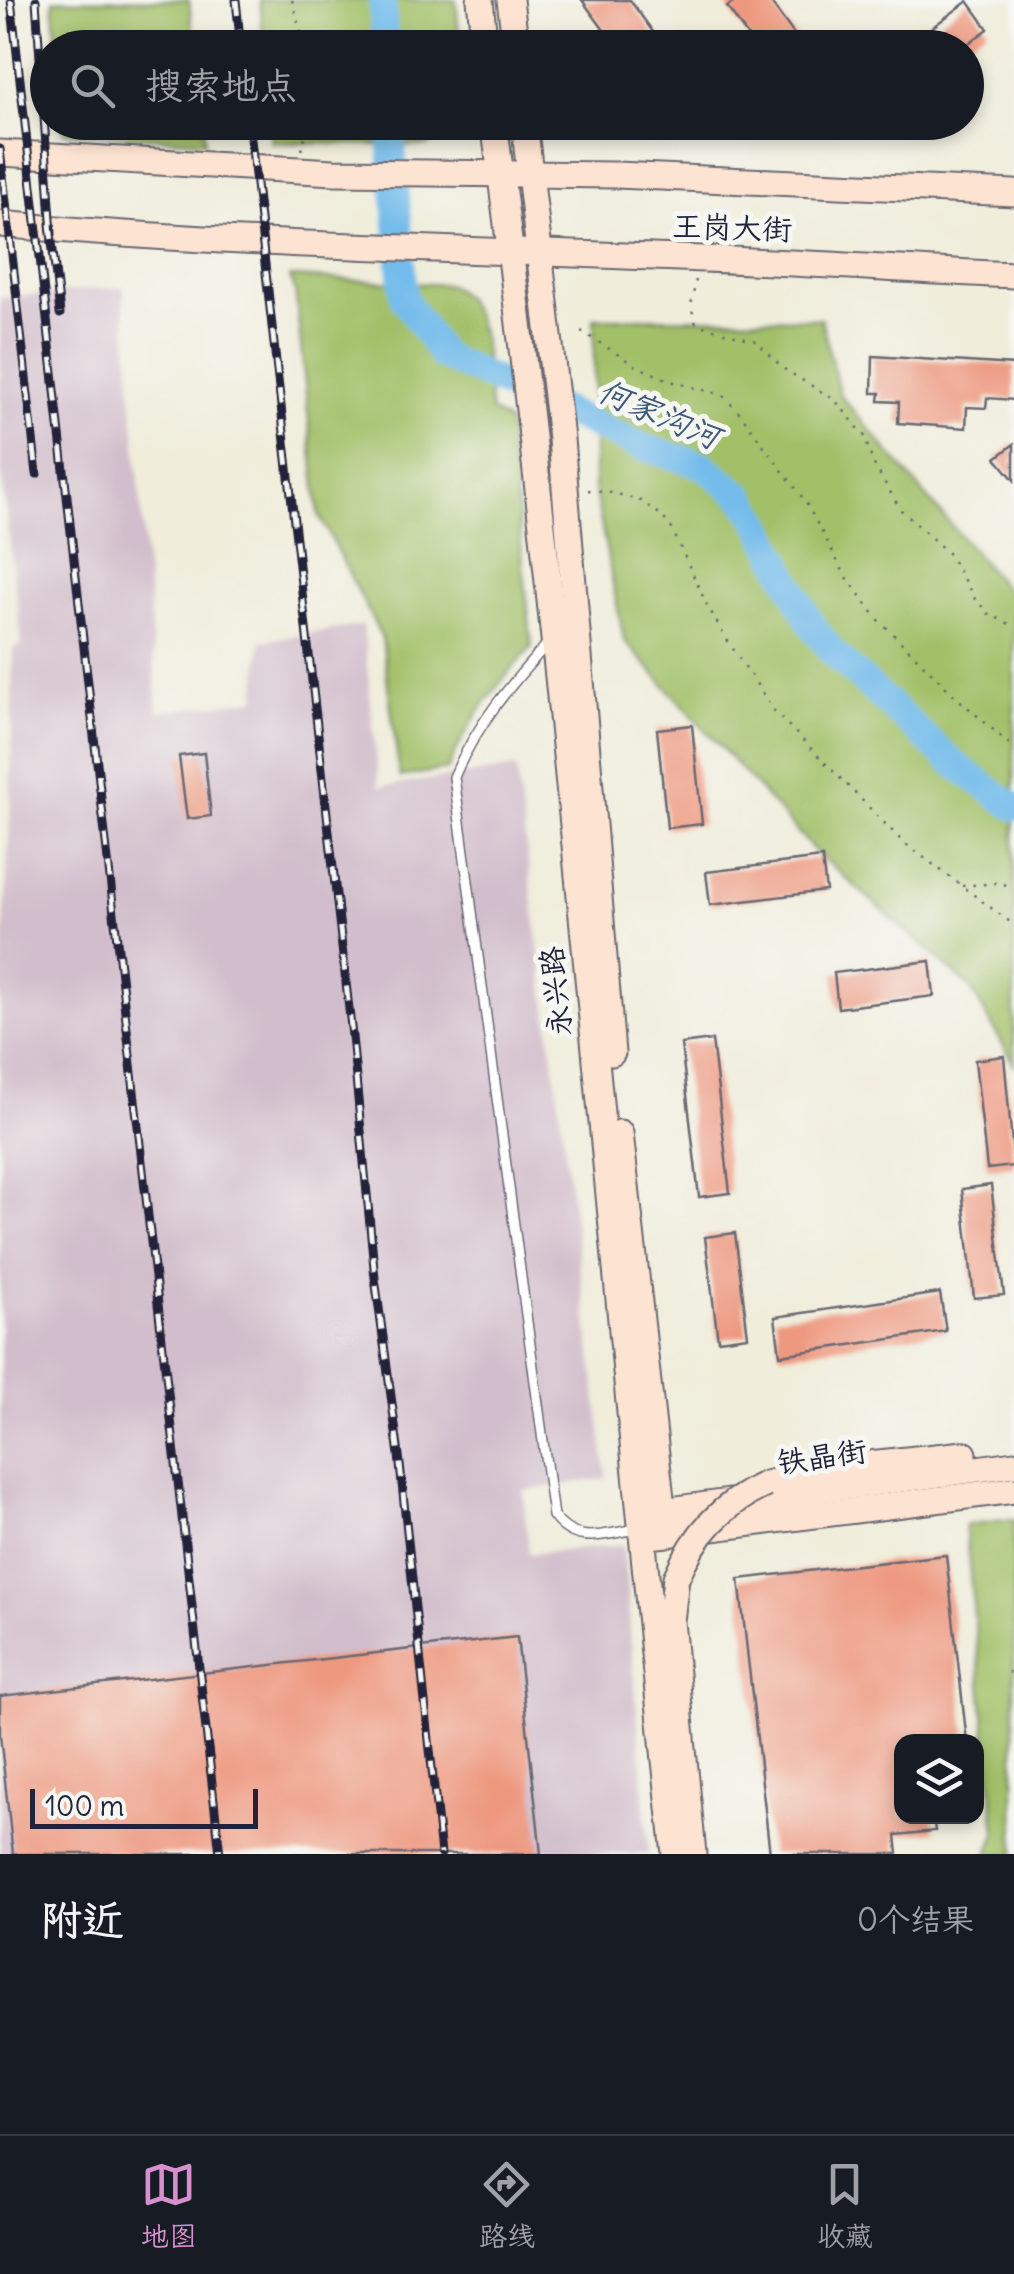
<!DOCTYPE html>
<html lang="zh">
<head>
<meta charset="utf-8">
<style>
	:root { --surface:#171b24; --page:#20242c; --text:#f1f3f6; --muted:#9ea1a6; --line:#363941; --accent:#d690ce }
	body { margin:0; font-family:Delius,"LXGW WenKai TC",sans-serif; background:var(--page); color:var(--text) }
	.controls { position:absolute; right:30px; bottom:30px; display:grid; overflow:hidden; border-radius:20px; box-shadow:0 5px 15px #0003 }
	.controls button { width:90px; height:90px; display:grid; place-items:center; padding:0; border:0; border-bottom:2px solid var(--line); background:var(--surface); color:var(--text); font:50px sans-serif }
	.scale { position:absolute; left:30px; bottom:25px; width:228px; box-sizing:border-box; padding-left:10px; border:5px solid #22223b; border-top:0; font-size:28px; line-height:35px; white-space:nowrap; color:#22223b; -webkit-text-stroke:8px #f6f6f2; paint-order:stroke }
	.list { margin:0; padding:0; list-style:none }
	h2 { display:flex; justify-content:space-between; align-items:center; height:130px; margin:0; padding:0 40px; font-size:42px }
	h2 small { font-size:32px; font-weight:400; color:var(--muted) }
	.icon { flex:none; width:55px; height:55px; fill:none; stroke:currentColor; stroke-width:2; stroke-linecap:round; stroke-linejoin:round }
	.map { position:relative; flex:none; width:1014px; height:1854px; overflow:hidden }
	.search { position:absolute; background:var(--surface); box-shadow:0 5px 15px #0003; left:30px; right:30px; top:30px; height:110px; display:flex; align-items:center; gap:25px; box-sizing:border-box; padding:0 35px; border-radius:55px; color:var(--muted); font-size:38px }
	.sheet { height:280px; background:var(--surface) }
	nav { display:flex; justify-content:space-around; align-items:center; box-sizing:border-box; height:140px; border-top:2px solid var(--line); background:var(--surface); font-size:28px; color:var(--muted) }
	nav a { display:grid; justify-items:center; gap:5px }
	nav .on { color:var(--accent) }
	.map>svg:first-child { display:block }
	.industrial { fill:#d1bdcb }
	.green { fill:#a2c068; stroke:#627152; stroke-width:2.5 }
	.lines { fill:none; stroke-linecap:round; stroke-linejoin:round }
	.river { stroke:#73bceb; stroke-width:28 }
	.building { fill:#ee987f }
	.lane-casing { stroke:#6a6973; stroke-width:12 }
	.secondary-casing { stroke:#6a6973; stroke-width:29 }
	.path { stroke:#6a6973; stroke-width:2.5; stroke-dasharray:2.5 8; stroke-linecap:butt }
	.lane { stroke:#fff; stroke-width:9 }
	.secondary { stroke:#fde3d1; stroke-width:25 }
	.rail-casing { stroke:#22223b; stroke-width:9 }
	.rail { stroke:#f6f6f2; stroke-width:5; stroke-dasharray:15; stroke-linecap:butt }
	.secondary-bridge-casing { stroke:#6a6973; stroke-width:29; stroke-linecap:butt }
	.secondary-bridge { stroke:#fde3d1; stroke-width:25 }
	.labels { text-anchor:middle; stroke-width:10; stroke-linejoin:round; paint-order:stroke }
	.street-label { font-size:30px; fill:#22223b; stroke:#f6f6f2 }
	.water-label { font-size:32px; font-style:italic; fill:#3e5879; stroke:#f6f6f2 }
</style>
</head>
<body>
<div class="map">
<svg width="1014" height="1854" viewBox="0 0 1014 1854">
	<rect width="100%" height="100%" fill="#f6f6f2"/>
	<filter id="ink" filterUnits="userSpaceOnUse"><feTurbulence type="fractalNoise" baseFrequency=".01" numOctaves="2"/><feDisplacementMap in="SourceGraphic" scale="20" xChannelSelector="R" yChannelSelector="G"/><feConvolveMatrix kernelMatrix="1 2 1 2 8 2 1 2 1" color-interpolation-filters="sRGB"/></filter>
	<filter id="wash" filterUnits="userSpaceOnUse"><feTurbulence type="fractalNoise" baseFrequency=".0048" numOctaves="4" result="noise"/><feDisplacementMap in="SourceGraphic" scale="40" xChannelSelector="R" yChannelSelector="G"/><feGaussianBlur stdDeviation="2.25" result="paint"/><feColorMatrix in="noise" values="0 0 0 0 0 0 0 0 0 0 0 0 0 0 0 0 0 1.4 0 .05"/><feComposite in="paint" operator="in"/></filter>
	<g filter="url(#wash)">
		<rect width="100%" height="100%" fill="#f0eddb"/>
		<path class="industrial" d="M123 287 158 712 256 699 261 641 363 625 379 787 516 768 607 1478 523 1491 529 1554 623 1545 649 1854H0V999L10 814 13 648 22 645 0 463V298Z"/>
		<g class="green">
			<path d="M53 0H189L194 47H57Z"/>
			<path d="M260 0H456L460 47H264Z"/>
			<path d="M63 123H203L205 141 64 132Z"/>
			<path d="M271 123 465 122V123L426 146 272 142Z"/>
			<path d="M290 277 449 285C489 307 485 371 491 412L508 422 532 647C497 683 467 722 448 769L400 777 382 638 319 515 295 290Z"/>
			<path d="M594 318 821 319 840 395 1014 599V1064L970 987 814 850 624 640 594 487Z"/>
			<path d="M1014 1519V1854H988L996 1833 965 1525Z"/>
		</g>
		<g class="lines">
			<g class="river">
				<path d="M382 0 385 48"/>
				<path d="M390 122 404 299 442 356 645 448 703 465 743 497 760 523 811 624 833 653 952 762 1014 807"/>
			</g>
		</g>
		<g id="blocks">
			<g class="building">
				<path d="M582 0H630L661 43 654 48H617Z"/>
				<path d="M737 0H769L804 48H756L727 7Z"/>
				<path d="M968 1 988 29 962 48H904Z"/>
				<path d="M873 356 1014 365V400L987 398 986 408 967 407 966 428 898 423 899 402 879 401 880 393H872Z"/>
				<path d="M1014 444V480L996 458Z"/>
				<path d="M692 725 702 824 667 828 657 729Z"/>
				<path d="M204 753 211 816 187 819 179 756Z"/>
				<path d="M822 858 826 891 710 905 706 872Z"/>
				<path d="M930 961 934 996 838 1008 834 973Z"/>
				<path d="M712 1040 730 1193 699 1197 681 1044Z"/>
				<path d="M1004 1056 1014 1166 987 1169 975 1060Z"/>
				<path d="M991 1185 1004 1295 974 1298 962 1189Z"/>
				<path d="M735 1233 748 1336 718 1340 705 1237Z"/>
				<path d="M940 1293 946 1331 780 1355 775 1317Z"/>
				<path d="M946 1555 967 1742H902V1816H933L935 1831 896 1835 898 1854H770L739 1579Z"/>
				<path d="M517 1637 541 1854H13L0 1735V1696Z"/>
			</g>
		</g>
	</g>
	<g filter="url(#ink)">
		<use href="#blocks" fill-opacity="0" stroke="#6a6973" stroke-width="2.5"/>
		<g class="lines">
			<g class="lane-casing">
				<path id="lane" d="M549 642C511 684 476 725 454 777L553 1516C576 1547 603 1534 637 1529"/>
			</g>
			<g class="secondary-casing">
				<g id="secondary">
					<path d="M480 0 485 48"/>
					<path d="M510 0 516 48"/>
					<path d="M494 122C569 698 612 1277 675 1854"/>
					<path d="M524 122 561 439 612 1053"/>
					<path d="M0 153 334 172 617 175 1014 193"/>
					<path d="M0 224C234 246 469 249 704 259 807 263 911 270 1014 275"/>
					<path d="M620 1133 665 1534"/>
					<path d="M766 1484 831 1468 964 1454"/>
					<path d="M647 1513 1014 1464"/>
					<path d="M650 1536 1014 1490"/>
					<path d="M676 1578 671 1621 693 1854"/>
				</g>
			</g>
			<g class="path">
				<path d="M292 0 305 48"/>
				<path d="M302 150 308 122"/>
				<path d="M696 280 691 306 696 324 756 341 784 369 835 400 864 435 873 463 901 510 948 553 975 599 990 615 1014 626"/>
				<path d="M581 331 636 366 674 382 722 395 739 412 805 501 844 573 876 617 956 697 1014 748"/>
				<path d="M588 490 614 493 641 501 661 515 672 529 706 603 724 635 775 712 903 842 1014 925"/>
				<path d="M962 886 996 883 1014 886"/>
				<path d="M1013 1335H1014"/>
				<path d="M1008 1672 1014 1674"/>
			</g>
			<use href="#lane" class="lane"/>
			<use href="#secondary" class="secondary"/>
			<g class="rail-casing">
				<g id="rail">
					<path d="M11 0 220 1854"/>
					<path d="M36 0 52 234"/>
					<path d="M236 0 241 48"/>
					<path d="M249 122 352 1036 375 1278 399 1455 441 1854"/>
					<path d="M0 149 37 474"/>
					<path d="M50 224 60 314"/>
				</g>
			</g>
			<use href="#rail" class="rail"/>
			<g class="secondary-bridge-casing">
				<path id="secondary-bridge" d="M676 1578C695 1534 722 1504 766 1484"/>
			</g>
			<use href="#secondary-bridge" class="secondary-bridge"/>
		</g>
	</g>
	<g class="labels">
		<g class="street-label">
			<text transform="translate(732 228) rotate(2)" y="10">王岗大街</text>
			<text transform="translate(556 991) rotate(-96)" y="10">永兴路</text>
			<text transform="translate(822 1457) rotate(-8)" y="10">铁晶街</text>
		</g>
		<g class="water-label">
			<text transform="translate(659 414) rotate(23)" y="11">何家沟河</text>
		</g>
	</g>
</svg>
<div class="controls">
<button><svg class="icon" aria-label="layers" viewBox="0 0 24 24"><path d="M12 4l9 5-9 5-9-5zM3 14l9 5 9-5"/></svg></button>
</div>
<div class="scale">100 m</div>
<div class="search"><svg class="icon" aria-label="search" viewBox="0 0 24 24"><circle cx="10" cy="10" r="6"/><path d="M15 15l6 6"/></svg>搜索地点</div>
</div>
<section class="sheet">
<h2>附近<small>0个结果</small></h2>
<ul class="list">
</ul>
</section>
<nav>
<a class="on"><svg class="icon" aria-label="map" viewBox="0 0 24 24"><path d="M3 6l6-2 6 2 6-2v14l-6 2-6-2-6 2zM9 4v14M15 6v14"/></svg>地图</a>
<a><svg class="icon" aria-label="directions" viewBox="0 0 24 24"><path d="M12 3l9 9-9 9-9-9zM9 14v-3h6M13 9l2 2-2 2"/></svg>路线</a>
<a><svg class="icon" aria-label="saved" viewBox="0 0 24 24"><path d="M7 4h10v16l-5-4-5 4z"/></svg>收藏</a>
</nav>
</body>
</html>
